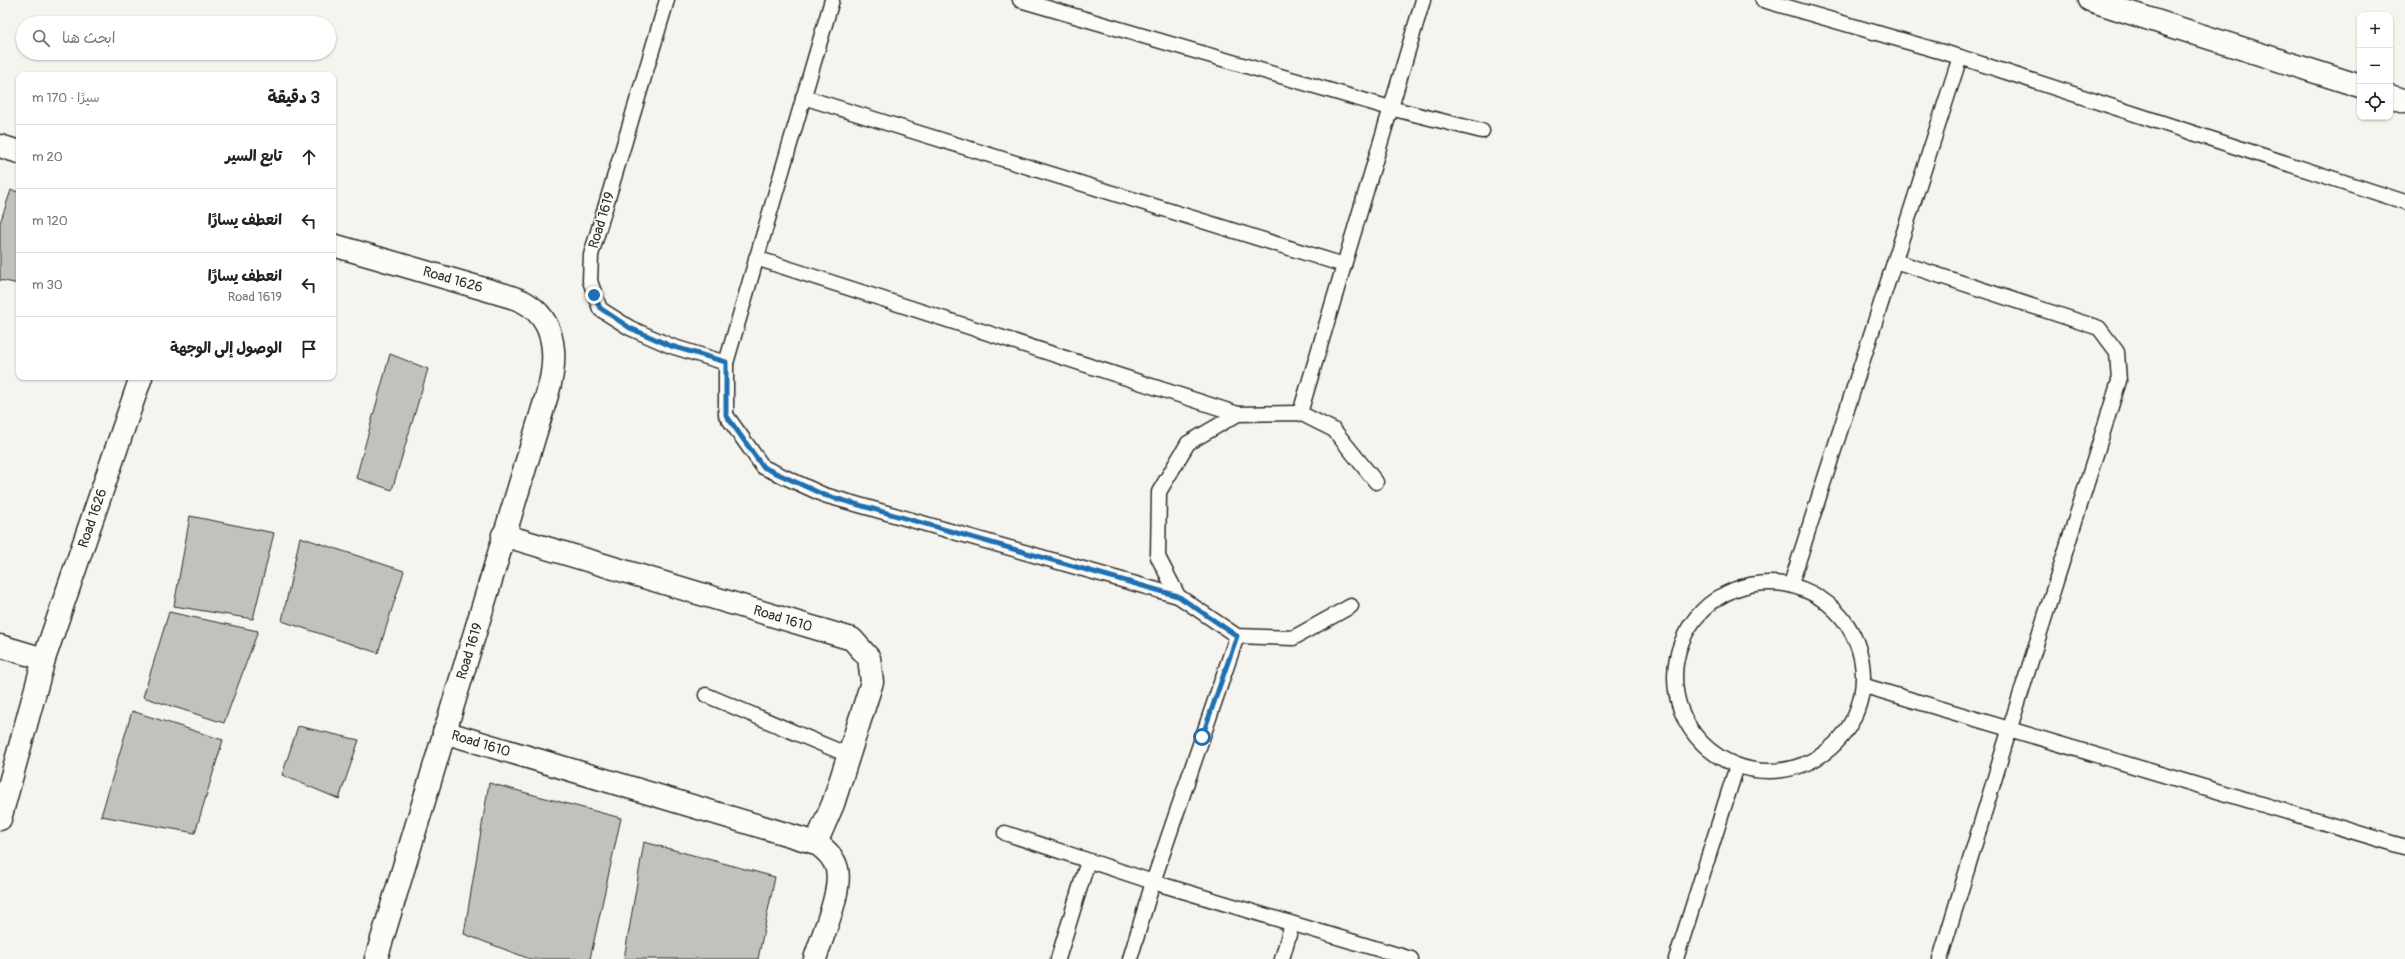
<!DOCTYPE html>
<html lang="ar">
<head>
<meta charset="utf-8">
<style>
	:root { --surface:#fff; --page:#f6f6f6; --text:#222; --muted:#767676; --line:#e0e0e0 }
	body { margin:0; font-family:Pangolin,"Playpen Sans Arabic",sans-serif; background:var(--page); color:var(--text); direction:rtl }
	.controls { position:absolute; right:12px; top:12px; display:grid; overflow:hidden; border-radius:8px; box-shadow:0 1px 3px #0004 }
	.controls button { width:36px; height:36px; display:grid; place-items:center; padding:0; border:0; border-bottom:1px solid var(--line); background:var(--surface); color:var(--text); font:20px sans-serif }
	.stop { position:absolute; width:12px; height:12px; margin:-9px; border:3px solid #1f6fb2; border-radius:50%; background:#fff }
	.stop.end { background:#1f6fb2; border-color:#fff; box-shadow:0 1px 4px #0008 }
	.list { margin:0; padding:0; list-style:none }
	h2 { display:flex; justify-content:space-between; align-items:center; height:52px; margin:0; padding:0 16px; font-size:17px }
	h2 small { font-size:13px; font-weight:400; color:var(--muted) }
	.list li { display:grid; grid-template-columns:26px 1fr auto; gap:12px; align-items:center; box-sizing:border-box; height:64px; padding:0 16px; border-top:1px solid var(--line) }
	.list b { display:block; font-size:15px; white-space:nowrap }
	.list p { margin:0; font-size:13px; white-space:nowrap; color:var(--muted) }
	.list em { font-size:13px; font-style:normal; color:var(--muted) }
	.icon { flex:none; width:22px; height:22px; fill:none; stroke:currentColor; stroke-width:2; stroke-linecap:round; stroke-linejoin:round }
	.map { position:relative; flex:none; width:2405px; height:959px; overflow:hidden; direction:ltr }
	.search { position:absolute; background:var(--surface); box-shadow:0 1px 3px #0004; left:16px; top:16px; width:320px; height:44px; display:flex; align-items:center; gap:10px; box-sizing:border-box; padding:0 14px; border-radius:22px; color:var(--muted); font-size:15px }
	.panel { position:absolute; background:var(--surface); box-shadow:0 1px 3px #0004; left:16px; top:72px; width:320px; height:308px; border-radius:8px; direction:rtl }
	.map>svg:first-child { display:block }
	.building { fill:#c2c1be; stroke:#2b2b2b }
	.lines { fill:none; stroke-linecap:round; stroke-linejoin:round }
	.service-casing { stroke:#2b2b2b; stroke-width:17 }
	.minor-casing { stroke:#2b2b2b; stroke-width:25 }
	.service { stroke:#fdfcf7; stroke-width:14 }
	.minor { stroke:#fdfcf7; stroke-width:22 }
	.route { stroke:#1f6fb2; stroke-width:5 }
	.labels { text-anchor:middle; stroke-width:3; stroke-linejoin:round; paint-order:stroke }
	.street-label { font-size:14px; fill:#2b2b2b; stroke:#fdfcf7 }
</style>
</head>
<body>
<div class="map">
<svg width="2405" height="959" viewBox="0 0 2405 959">
	<rect width="100%" height="100%" fill="#f5f4ef"/>
	<filter id="ink" filterUnits="userSpaceOnUse"><feTurbulence type="fractalNoise" baseFrequency=".025" numOctaves="2"/><feDisplacementMap in="SourceGraphic" scale="8" xChannelSelector="R" yChannelSelector="G"/><feConvolveMatrix kernelMatrix="1 2 1 2 8 2 1 2 1" color-interpolation-filters="sRGB"/></filter>
	<g filter="url(#ink)">
		<g class="building">
			<path d="M11 190 19 192V284L0 280V223Z"/>
			<path d="M390 354 428 369 392 490 356 478Z"/>
			<path d="M190 516 274 533 253 619 174 606Z"/>
			<path d="M300 537 404 571 378 653 282 621Z"/>
			<path d="M169 612 258 631 224 723 143 697Z"/>
			<path d="M132 711 223 740 195 833 101 816Z"/>
			<path d="M298 726 359 740 339 799 282 775Z"/>
			<path d="M489 783 621 818 590 959H530L464 934Z"/>
			<path d="M644 842 775 877 758 959H624Z"/>
		</g>
		<g class="lines">
			<g class="service-casing">
				<g id="service">
					<path d="M667 0 591 255 590 281 600 309 630 328 671 346 726 363"/>
					<path d="M832 0 726 363V415L763 467 824 495 1178 596"/>
					<path d="M1020 0 1390 108 1482 131"/>
					<path d="M1763 0 1960 57 2405 202"/>
					<path d="M803 97 1344 265"/>
					<path d="M756 258 1238 414"/>
					<path d="M1895 261 2099 328 2117 352 2119 381 2009 731 1940 959"/>
					<path d="M1300 413 1423 0"/>
					<circle cx="1769" cy="677" r="94"/>
					<path d="M1791 584 1960 57"/>
					<path d="M1351 606 1293 638 1237 636 1178 596 1158 557 1159 492 1188 443 1238 414 1300 413 1334 430 1376 482"/>
					<path d="M1865 686 2405 847"/>
					<path d="M706 695 848 755"/>
					<path d="M1005 833 1153 882 1411 959"/>
					<path d="M1058 959 1088 861"/>
					<path d="M1130 959 1153 882 1237 636"/>
					<path d="M1282 959 1292 924"/>
					<path d="M1676 959 1736 769"/>
				</g>
			</g>
			<g class="minor-casing">
				<g id="minor">
					<path d="M2090 0 2360 86"/>
					<path d="M2390 96 2405 101"/>
					<path d="M0 146 19 152"/>
					<path d="M333 245 498 293C506 295 515 298 522 301 559 320 557 362 547 395L376 959"/>
					<path d="M503 535 852 639 869 658 872 682 833 804 816 843"/>
					<path d="M0 646 44 659"/>
					<path d="M444 732 816 843C825 849 834 857 837 869 842 892 822 936 815 959"/>
					<path d="M0 819 44 659 141 377"/>
				</g>
			</g>
			<use href="#service" class="service"/>
			<use href="#minor" class="minor"/>
		</g>
	</g>
	<g class="lines" filter="url(#ink)">
		<path class="route" d="M594 295 600 308 630 328 671 346 726 362V415L763 467 824 495 1178 596 1237 636 1202 737"/>
	</g>
	<g class="labels">
		<g class="street-label">
			<text transform="translate(601 220) rotate(-73)" y="5">Road 1619</text>
			<text transform="translate(453 279) rotate(16)" y="5">Road 1626</text>
			<text transform="translate(92 518) rotate(-71)" y="5">Road 1626</text>
			<text transform="translate(783 618) rotate(17)" y="5">Road 1610</text>
			<text transform="translate(469 651) rotate(-73)" y="5">Road 1619</text>
			<text transform="translate(481 743) rotate(17)" y="5">Road 1610</text>
		</g>
	</g>
</svg>
<div class="controls">
<button>+</button>
<button>−</button>
<button><svg class="icon" aria-label="locate" viewBox="0 0 24 24"><circle cx="12" cy="12" r="6"/><path d="M12 2v4M12 18v4M2 12h4M18 12h4"/></svg></button>
</div>
<div class="stop" style="left:1202px;top:737px"></div>
<div class="stop end" style="left:594px;top:295px"></div>
<div class="search"><svg class="icon" aria-label="search" viewBox="0 0 24 24"><circle cx="10" cy="10" r="6"/><path d="M15 15l6 6"/></svg>ابحث هنا</div>
<section class="panel">
<h2>3 دقيقة<small>سيرًا · 170 m</small></h2>
<ul class="list">
<li><svg class="icon" aria-label="ahead" viewBox="0 0 24 24"><path d="M12 20V5M6 11l6-6 6 6"/></svg><div><b>تابع السير</b></div><em>20 m</em></li>
<li><svg class="icon" aria-label="left" viewBox="0 0 24 24"><path d="M17 20v-9H6M10 6l-5 5 5 5"/></svg><div><b>انعطف يسارًا</b></div><em>120 m</em></li>
<li><svg class="icon" aria-label="left" viewBox="0 0 24 24"><path d="M17 20v-9H6M10 6l-5 5 5 5"/></svg><div><b>انعطف يسارًا</b><p>Road 1619</p></div><em>30 m</em></li>
<li><svg class="icon" aria-label="arrive" viewBox="0 0 24 24"><path d="M6 21V4h12l-3 4 3 4H6"/></svg><div><b>الوصول إلى الوجهة</b></div></li>
</ul>
</section>
</div>
</body>
</html>
